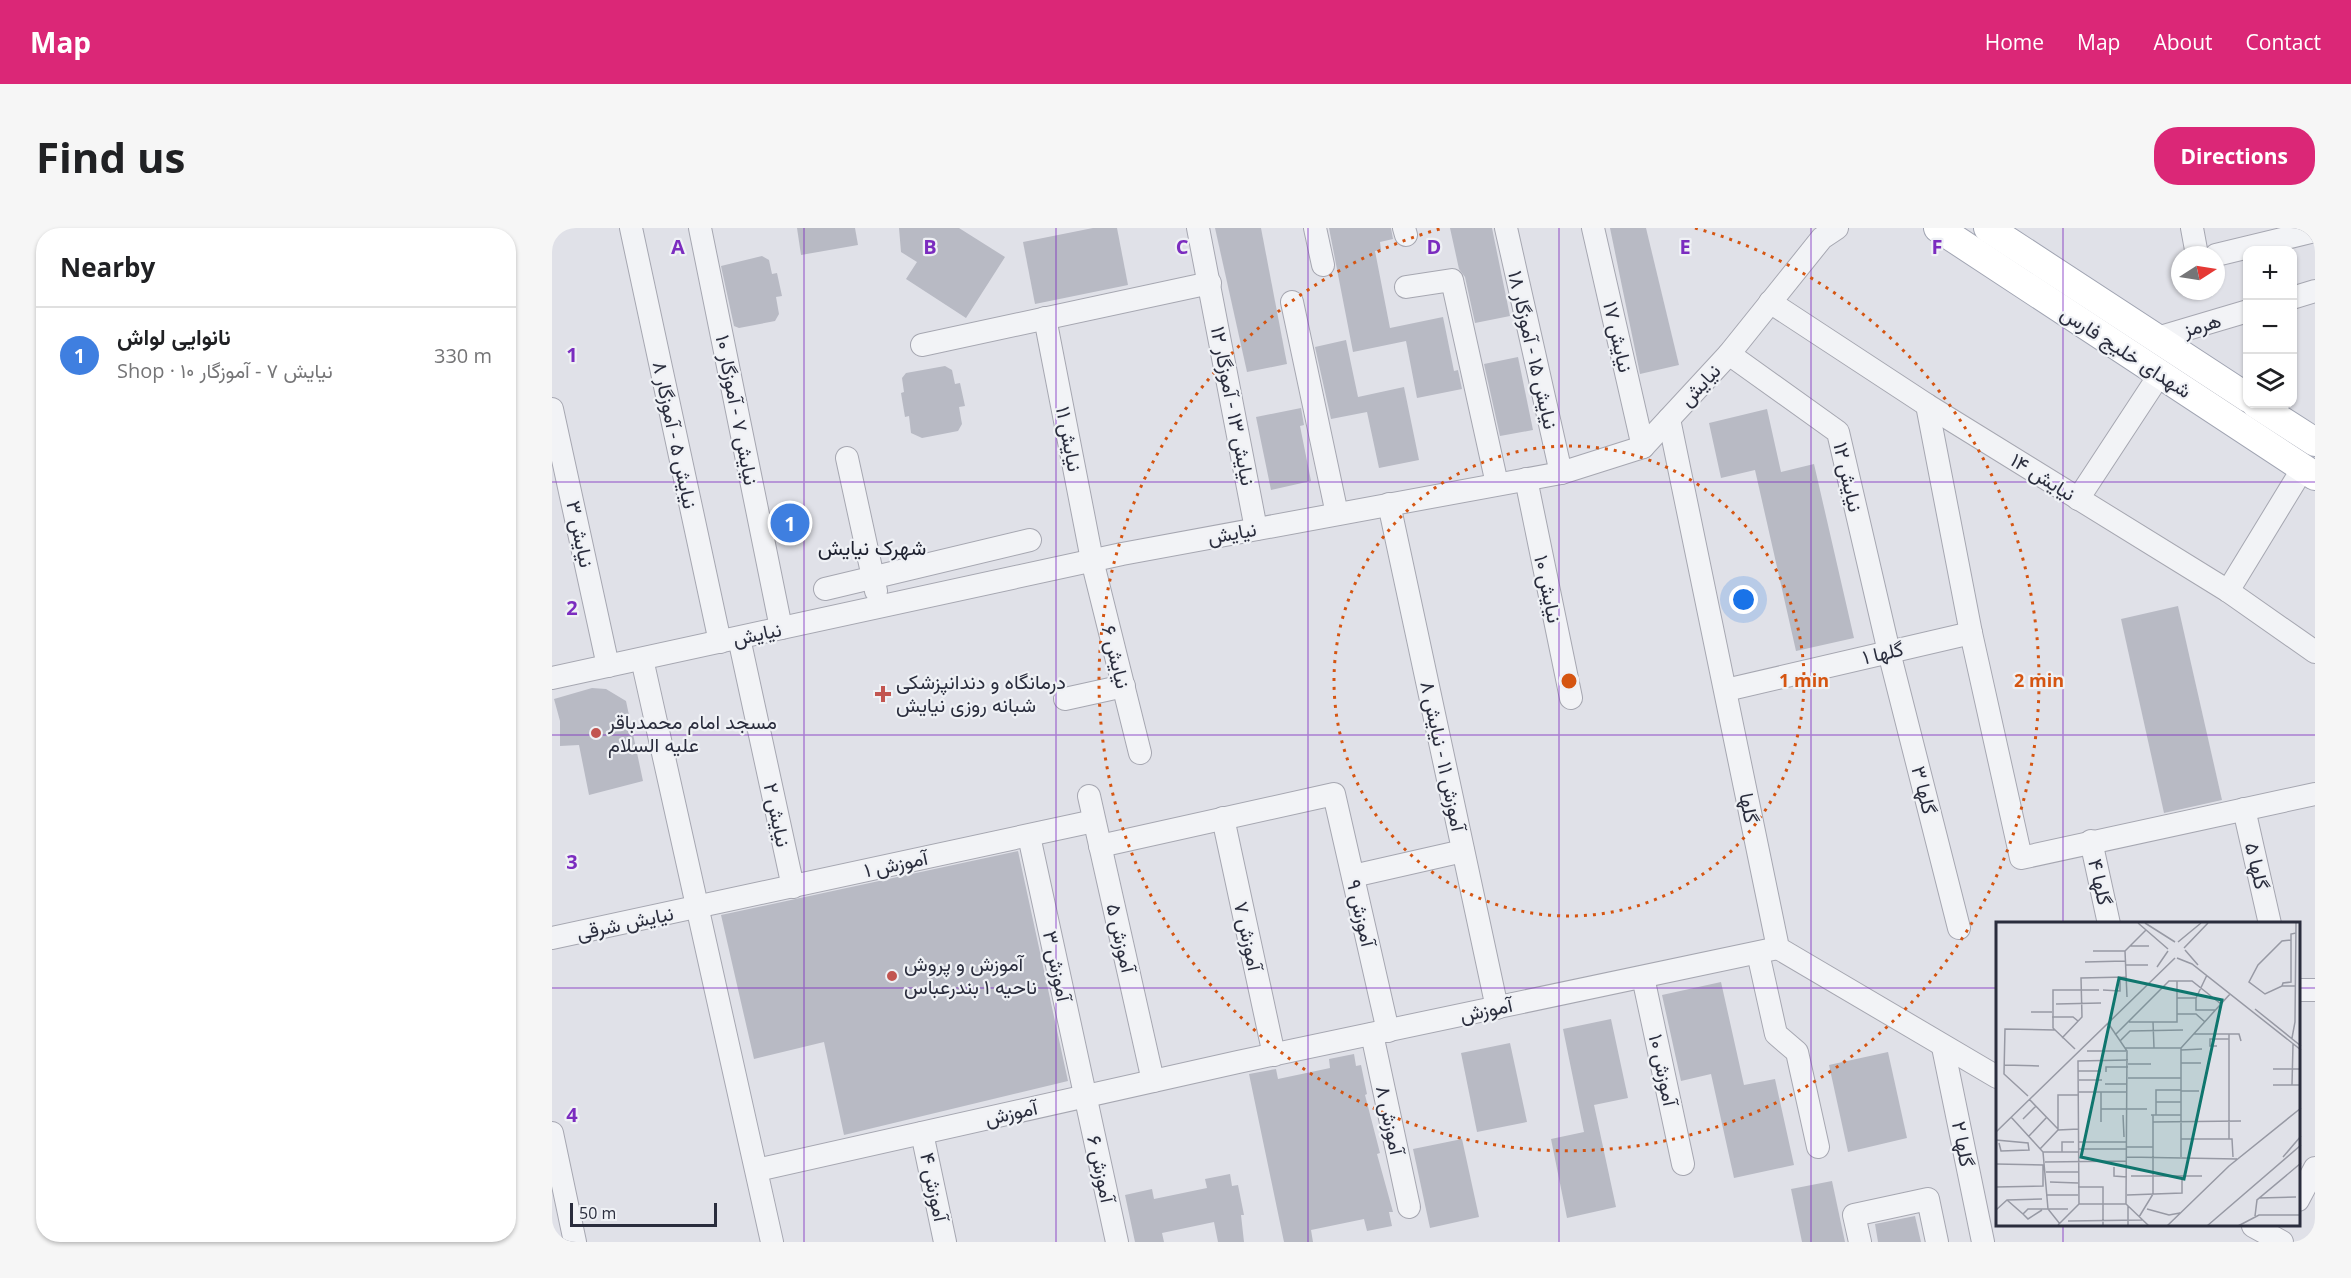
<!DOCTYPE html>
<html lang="en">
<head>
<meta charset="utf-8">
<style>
	:root { --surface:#fff; --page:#f6f6f6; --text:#202124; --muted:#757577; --line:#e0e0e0; --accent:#db2777 }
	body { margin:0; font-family:"Open Sans",Vazirmatn,sans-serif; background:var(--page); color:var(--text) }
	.controls { position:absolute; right:18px; top:18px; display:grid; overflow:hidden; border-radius:12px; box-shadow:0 2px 4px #0004 }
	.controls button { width:54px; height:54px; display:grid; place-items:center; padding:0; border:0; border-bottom:2px solid var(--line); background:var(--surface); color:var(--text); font:30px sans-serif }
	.compass { position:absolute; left:1619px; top:18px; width:54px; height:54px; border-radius:50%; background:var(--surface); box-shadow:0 2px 4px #0004; rotate:78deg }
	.scale { position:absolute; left:18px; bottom:15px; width:147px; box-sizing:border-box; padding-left:6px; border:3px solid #2a2d3d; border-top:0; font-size:16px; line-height:21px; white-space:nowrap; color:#2a2d3d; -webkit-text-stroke:4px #eff1f5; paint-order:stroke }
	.you { position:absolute; left:1192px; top:372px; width:21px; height:21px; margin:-15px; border:4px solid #fff; border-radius:50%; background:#1a73e8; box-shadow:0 0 0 9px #1a73e833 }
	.badge { display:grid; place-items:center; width:39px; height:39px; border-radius:50%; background:var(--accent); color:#fff; font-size:20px; font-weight:700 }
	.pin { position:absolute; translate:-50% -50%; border:3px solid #fff; box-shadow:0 2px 6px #0006 }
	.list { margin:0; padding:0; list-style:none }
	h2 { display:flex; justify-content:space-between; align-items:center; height:78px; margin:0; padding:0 24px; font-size:26px }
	h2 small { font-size:20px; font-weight:400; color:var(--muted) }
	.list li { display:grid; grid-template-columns:39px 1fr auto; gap:18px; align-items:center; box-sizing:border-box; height:96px; padding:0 24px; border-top:2px solid var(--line) }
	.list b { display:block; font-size:22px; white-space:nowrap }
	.list p { margin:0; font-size:20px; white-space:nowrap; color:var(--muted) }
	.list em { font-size:20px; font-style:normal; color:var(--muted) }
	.icon { flex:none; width:33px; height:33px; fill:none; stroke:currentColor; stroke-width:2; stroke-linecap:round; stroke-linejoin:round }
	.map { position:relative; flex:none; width:1763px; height:1014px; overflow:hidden; border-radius:24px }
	header { display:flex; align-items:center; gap:36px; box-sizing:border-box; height:84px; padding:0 30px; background:var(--accent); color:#fff }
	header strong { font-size:28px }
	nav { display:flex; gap:33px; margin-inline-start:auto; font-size:21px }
	.intro { display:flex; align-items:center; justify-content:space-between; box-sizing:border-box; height:144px; padding:0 36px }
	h1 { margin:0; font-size:42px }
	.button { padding:15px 27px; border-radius:24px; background:var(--accent); color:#fff; font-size:21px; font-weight:700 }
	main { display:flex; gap:36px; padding:0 36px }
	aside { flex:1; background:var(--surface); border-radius:24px; box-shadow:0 2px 4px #0004 }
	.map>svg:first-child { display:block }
	.building { fill:#b8bac4 }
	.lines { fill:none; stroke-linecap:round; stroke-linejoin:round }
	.minor-casing { stroke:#a6a7b1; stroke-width:24 }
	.major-casing { stroke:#a0a4b2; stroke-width:30 }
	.minor { stroke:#f2f3f6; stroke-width:22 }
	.major { stroke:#fff; stroke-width:28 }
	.grid { fill:none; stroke:#7b2cbf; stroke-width:1.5; stroke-opacity:0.55 }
	.ring { fill:none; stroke:#d55511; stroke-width:3; stroke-dasharray:3 6 }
	.poi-dot { fill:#c25550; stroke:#eff1f5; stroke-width:2 }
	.labels { text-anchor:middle; stroke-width:4.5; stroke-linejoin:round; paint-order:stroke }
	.street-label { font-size:20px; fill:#2a2d3d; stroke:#eff1f5 }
	.poi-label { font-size:20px; fill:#2a2d3d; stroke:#eff1f5; text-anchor:start }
	.neighbourhood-label { font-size:21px; fill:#1c1f2e; stroke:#eff1f5 }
	.inset-road { fill:none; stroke:#9799a4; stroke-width:1.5 }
	.view { fill:#0f766e; fill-opacity:0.15; stroke:#0f766e; stroke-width:3 }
	.inset-edge { fill:none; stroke:#2a2d3d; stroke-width:3 }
	.grid-label { font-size:20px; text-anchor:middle; font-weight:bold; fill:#7b2cbf; stroke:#eff1f5; stroke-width:4.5; stroke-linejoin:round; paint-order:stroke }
	.centre { fill:#d55511; stroke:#eff1f5; stroke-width:3 }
	.ring-label { font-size:18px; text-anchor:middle; font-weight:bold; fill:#d55511; stroke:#eff1f5; stroke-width:4.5; stroke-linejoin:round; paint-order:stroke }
</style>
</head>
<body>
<header>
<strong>Map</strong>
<nav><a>Home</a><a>Map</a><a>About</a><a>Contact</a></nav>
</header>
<div class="intro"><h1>Find us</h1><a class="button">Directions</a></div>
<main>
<aside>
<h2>Nearby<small></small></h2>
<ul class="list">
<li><span class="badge" style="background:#3f7fe0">1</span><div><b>نانوایی لواش</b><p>Shop · نیایش ۷ - آموزگار ۱۰</p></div><em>330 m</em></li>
</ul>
</aside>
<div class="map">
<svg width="1763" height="1014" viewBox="0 0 1763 1014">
	<rect width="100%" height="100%" fill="#e0e1e8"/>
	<g class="building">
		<path d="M245 0H303L306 17 249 27Z"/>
		<path d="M347 0H407L453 29 414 90 354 51 365 34 349 24Z"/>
		<path d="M541 0H565L576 57 483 76 471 14Z"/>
		<path d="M663 0H709L735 136 695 144Z"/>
		<path d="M777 0H839L841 11 828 14 829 22 823 23 838 100 891 89 902 143 906 142 910 161 865 170 854 113 801 124Z"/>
		<path d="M898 0H940L958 88 923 95 913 49 907 41Z"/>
		<path d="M1058 0H1094L1127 137 1088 146Z"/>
		<path d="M210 28 217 32 220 46 225 45 230 68 224 69 227 86 223 93 187 100 182 98 169 38Z"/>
		<path d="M794 112 806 169 852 159 867 232 827 240 815 184 779 191 763 119Z"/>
		<path d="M966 129 981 202 948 208 932 136Z"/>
		<path d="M393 138 400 142 403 156 408 155 413 178 407 179 410 196 406 203 370 210 359 205 357 188 353 189 349 165 352 164 350 150 354 145Z"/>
		<path d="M749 180 752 197 748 198 759 253 719 262 704 189Z"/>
		<path d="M1215 181 1229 244 1262 236 1302 410 1244 423 1203 242 1169 250 1157 195Z"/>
		<path d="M241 286 245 302 224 308 221 291Z"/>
		<path d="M1626 378 1670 572 1612 585 1569 391Z"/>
		<path d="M40 460 54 461 74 473 91 553 37 567 27 517 8 518V493L2 471Z"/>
		<path d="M466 623 516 853 292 907 272 814 202 831 169 687Z"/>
		<path d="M1169 754 1192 857 1223 851 1242 937 1182 950 1159 846 1129 853 1110 767Z"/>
		<path d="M1059 791 1076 870 1042 877 1064 979 1015 990 999 911 1032 904 1011 801Z"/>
		<path d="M958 815 975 894 925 904 909 825Z"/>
		<path d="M1336 824 1355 910 1296 924 1277 837Z"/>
		<path d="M802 826 804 838 809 837 815 866 813 867 828 925 825 926 841 984H837L840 998 815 1003 812 991 759 1002 761 1014H732L697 846 724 841 726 851 778 840 777 831Z"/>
		<path d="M910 911 927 989 878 1000 861 921Z"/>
		<path d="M678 946 680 958 686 957 692 987H689L692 1014H666L662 994 610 1005 612 1014H583L573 967 600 961 602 971 655 960 653 951Z"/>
		<path d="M1280 953 1293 1014H1250L1239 961Z"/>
		<path d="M1363 988 1369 1014H1326L1323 996Z"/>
	</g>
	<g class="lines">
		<g class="minor-casing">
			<g id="minor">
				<path d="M79 0 168 414"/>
				<path d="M148 0 229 400"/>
				<path d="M646 0 704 301"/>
				<path d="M763 0 771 37"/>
				<path d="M852 0 854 7"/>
				<path d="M954 0 1009 245"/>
				<path d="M1041 0 1091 219"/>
				<path d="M1640 0 1645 27"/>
				<path d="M1664 27 1763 3"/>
				<path d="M854 59 900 52 945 256"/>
				<path d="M1740 70 1763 63"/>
				<path d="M740 74 785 286"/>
				<path d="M1218 74 1375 177 1676 363 1763 424"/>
				<path d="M493 90 540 332 588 525"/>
				<path d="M1605 110 1696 83"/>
				<path d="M370 117 658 55"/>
				<path d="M1177 126 1286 204 1337 424 1407 700"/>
				<path d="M1375 177 1419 405 1469 630 1763 566"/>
				<path d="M0 181 56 438"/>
				<path d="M1117 191 1226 720 1445 849"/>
				<path d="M295 230 324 363"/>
				<path d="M974 251 1019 470"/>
				<path d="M1526 271 1608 146"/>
				<path d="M837 276 945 780"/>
				<path d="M273 361 478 312"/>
				<path d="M1676 363 1751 240"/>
				<path d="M187 410 241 659"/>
				<path d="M90 431 220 1014"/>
				<path d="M0 450 570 326 1009 245 1091 219 1177 126 1270 10 1285 0"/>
				<path d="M1174 462 1419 405"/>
				<path d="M513 471 572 458"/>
				<path d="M537 568 601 853"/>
				<path d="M1692 581 1718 696"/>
				<path d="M671 590 722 827"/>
				<path d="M477 608 565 1014"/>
				<path d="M1539 613 1557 696"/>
				<path d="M548 618 782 566 836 803"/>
				<path d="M801 648 911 623"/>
				<path d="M0 710 542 593"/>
				<path d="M1206 725 1224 806 1245 824 1266 919"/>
				<path d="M1091 749 1131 936"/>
				<path d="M1746 762H1763"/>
				<path d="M820 806 857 979"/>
				<path d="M1391 819 1431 1014"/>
				<path d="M0 905 23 1014"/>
				<path d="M370 905 393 1014"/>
				<path d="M205 942 686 834 1226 720"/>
				<path d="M1746 972 1763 940"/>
				<path d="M1701 998 1730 1014"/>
				<path d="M1308 1014 1302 987 1376 971 1385 1014"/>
			</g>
		</g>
		<g class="major-casing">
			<g id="major">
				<path d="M1386 0 1763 248"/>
				<path d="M1436 0 1696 170"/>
				<path d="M1704 176 1763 214"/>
			</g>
		</g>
		<use href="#minor" class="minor"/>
		<use href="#major" class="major"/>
	</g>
	<path class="grid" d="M252 0V1014M504 0V1014M756 0V1014M1007 0V1014M1259 0V1014M1511 0V696M0 254H1763M0 507H1763M0 760H1445M1746 760H1763M1511 998V1014"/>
	<g class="ring">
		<circle cx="1017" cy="453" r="235"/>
		<path d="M1143 0A470 470 0 1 1 891 0"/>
	</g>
	<g class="poi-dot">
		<path d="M328 457h6v6h6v6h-6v6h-6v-6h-6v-6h6z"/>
		<circle cx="44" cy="505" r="6"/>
		<circle cx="340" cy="748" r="6"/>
	</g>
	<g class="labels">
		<g class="street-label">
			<text transform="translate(1650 97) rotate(-16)" y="7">هرمز</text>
			<text transform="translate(1066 109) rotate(77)" y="7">نیایش ۱۷</text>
			<text transform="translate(981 122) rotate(77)" y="7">نیایش ۱۵ - آموزگار ۱۸</text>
			<text transform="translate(1574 124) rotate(33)" y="7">شهدای خلیج فارس</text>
			<text transform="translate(1148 157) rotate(-47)" y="7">نیایش</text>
			<text transform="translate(681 178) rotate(79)" y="7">نیایش ۱۳ - آموزگار ۱۲</text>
			<text transform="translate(185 182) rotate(79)" y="7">نیایش ۷ - آموزگار ۱۰</text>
			<text transform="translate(123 207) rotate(78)" y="7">نیایش ۵ - آموزگار ۸</text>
			<text transform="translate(517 211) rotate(79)" y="7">نیایش ۱۱</text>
			<text transform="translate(1296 249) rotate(77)" y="7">نیایش ۱۲</text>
			<text transform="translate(1491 249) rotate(32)" y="7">نیایش ۱۴</text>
			<text transform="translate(680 305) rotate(-10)" y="7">نیایش</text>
			<text transform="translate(28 306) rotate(78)" y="7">نیایش ۳</text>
			<text transform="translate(996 361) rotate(78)" y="7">نیایش ۱۰</text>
			<text transform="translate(205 406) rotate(-12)" y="7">نیایش</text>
			<text transform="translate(1331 425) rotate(-13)" y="7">گلها ۱</text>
			<text transform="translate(564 429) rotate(76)" y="7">نیایش ۶</text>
			<text transform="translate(891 528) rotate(78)" y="7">آموزش ۱۱ - نیایش ۸</text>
			<text transform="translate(1372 562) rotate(76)" y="7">گلها ۳</text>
			<text transform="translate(1197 580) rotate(79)" y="7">گلها</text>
			<text transform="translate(225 587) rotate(78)" y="7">نیایش ۲</text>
			<text transform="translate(344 636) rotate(-12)" y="7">آموزش ۱</text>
			<text transform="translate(1705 638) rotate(77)" y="7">گلها ۵</text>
			<text transform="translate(1548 654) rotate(77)" y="7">گلها ۴</text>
			<text transform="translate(809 685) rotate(77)" y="7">آموزش ۹</text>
			<text transform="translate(73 695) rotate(-12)" y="7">نیایش شرقی</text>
			<text transform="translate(696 708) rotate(78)" y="7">آموزش ۷</text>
			<text transform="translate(569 710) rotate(77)" y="7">آموزش ۵</text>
			<text transform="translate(505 738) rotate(78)" y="7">آموزش ۳</text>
			<text transform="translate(934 782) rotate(-12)" y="7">آموزش</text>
			<text transform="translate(1111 842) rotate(78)" y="7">آموزش ۱۰</text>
			<text transform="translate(459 885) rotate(-13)" y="7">آموزش</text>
			<text transform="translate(838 892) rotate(78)" y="7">آموزش ۸</text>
			<text transform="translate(1411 916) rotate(79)" y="7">گلها ۲</text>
			<text transform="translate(549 941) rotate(78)" y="7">آموزش ۶</text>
			<text transform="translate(382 959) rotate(78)" y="7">آموزش ۴</text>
		</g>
		<g class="poi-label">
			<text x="344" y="461">درمانگاه و دندانپزشکی<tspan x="344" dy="23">شبانه روزی نیایش</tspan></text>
			<text x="56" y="501">مسجد امام محمدباقر<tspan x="56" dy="23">علیه السلام</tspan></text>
			<text x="352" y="743">آموزش و پروش<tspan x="352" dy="23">ناحیه ۱ بندرعباس</tspan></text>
		</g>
		<g class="neighbourhood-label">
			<text x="320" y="327">شهرک نیایش</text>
		</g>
	</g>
	<g transform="translate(1444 694)">
		<rect width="304" height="304" fill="#e0e1e8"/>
		<path class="inset-road" d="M142 1 172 27M149 1 179 20M295 18 286 19 262 43 253 60 269 72 286 64H300M182 20 205 1M134 24H153M188 26 212 1M189 28 202 43M97 29H129M181 36 196 42 305 128M89 40 129 39M129 43H152M161 45 172 29M286 64 287 61 295 60V12L300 11M107 68 124 69V55M131 75 129 29 150 8M181 76H200V88H219M200 76 211 53M60 82 105 81M259 87 305 124M35 90H56M181 92H200L209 100M56 95H77L82 99M133 100H181V59M157 100 158 126M112 101 131 129 130 282 153 304M198 112H243L245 119M119 113 173 59H196L225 82M66 116 86 95 85 56 130 55M296 116 299 100 300 1M124 119 134 109 187 108M221 124H214V117H233M129 126H185L234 72M185 126V235M79 127 57 106V68H103M185 128 206 127M91 129H130M185 141H205M132 142H155M8 143 43 144M277 147H305M82 149H105M110 150V145H132M132 156H185M83 158H106M109 162H131M277 163H305M296 163 297 122M185 169H203M83 170H131M105 170V200M32 174 8 152 9 107 59 108M33 177 62 207M160 180H185M105 187H151M127 193 128 215M155 193H185M160 193V168H185M15 195 47 230 52 287 64 302M27 197 40 184M157 200 245 199M62 208V173H83M0 210 179 36M33 214 51 195M185 217H236L237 235M233 217V112M0 218 32 221 33 228 5 229 3 221M83 220H131M131 225H157M44 227 62 208 83 207M83 227H131M47 230H83M66 230V220H78M131 235 241 237M287 235 305 214M49 240 131 239M0 242 47 243V264L0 265M118 245V254L131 255M50 250H82M135 254H206M54 260 82 261M82 265H107V304M50 273H82M131 273 186 271V255M263 276 300 275M11 278 27 292 32 287H72M83 282 82 139 132 138M151 287 173 293 184 291M0 288 11 278 46 277M27 292 32 297 46 288M259 294 261 278 305 241M143 295 157 272V193M72 299 146 298M62 303 83 282H130M132 304V284M171 304 233 244 305 186M211 304 305 223M242 304 263 293H305"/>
		<path class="view" d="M123 56 226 78 188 257 85 235Z"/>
		<rect width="304" height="304" class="inset-edge"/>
	</g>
	<g class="grid-label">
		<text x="126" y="26">A</text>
		<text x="378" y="26">B</text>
		<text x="630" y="26">C</text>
		<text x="882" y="26">D</text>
		<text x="1133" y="26">E</text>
		<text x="1385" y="26">F</text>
		<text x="20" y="134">1</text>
		<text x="20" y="387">2</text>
		<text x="20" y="641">3</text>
		<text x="20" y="894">4</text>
	</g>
	<circle cx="1017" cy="453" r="9" class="centre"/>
	<g class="ring-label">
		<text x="1252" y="459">1 min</text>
		<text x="1487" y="459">2 min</text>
	</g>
</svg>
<div class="controls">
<button>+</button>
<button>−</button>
<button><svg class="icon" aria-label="layers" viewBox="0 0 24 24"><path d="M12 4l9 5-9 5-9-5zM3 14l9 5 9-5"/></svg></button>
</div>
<svg class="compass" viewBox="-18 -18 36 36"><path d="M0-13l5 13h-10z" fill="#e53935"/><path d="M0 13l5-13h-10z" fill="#757577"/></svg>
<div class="scale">50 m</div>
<div class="you"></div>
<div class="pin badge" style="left:238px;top:295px;background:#3f7fe0">1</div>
</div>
</main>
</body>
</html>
